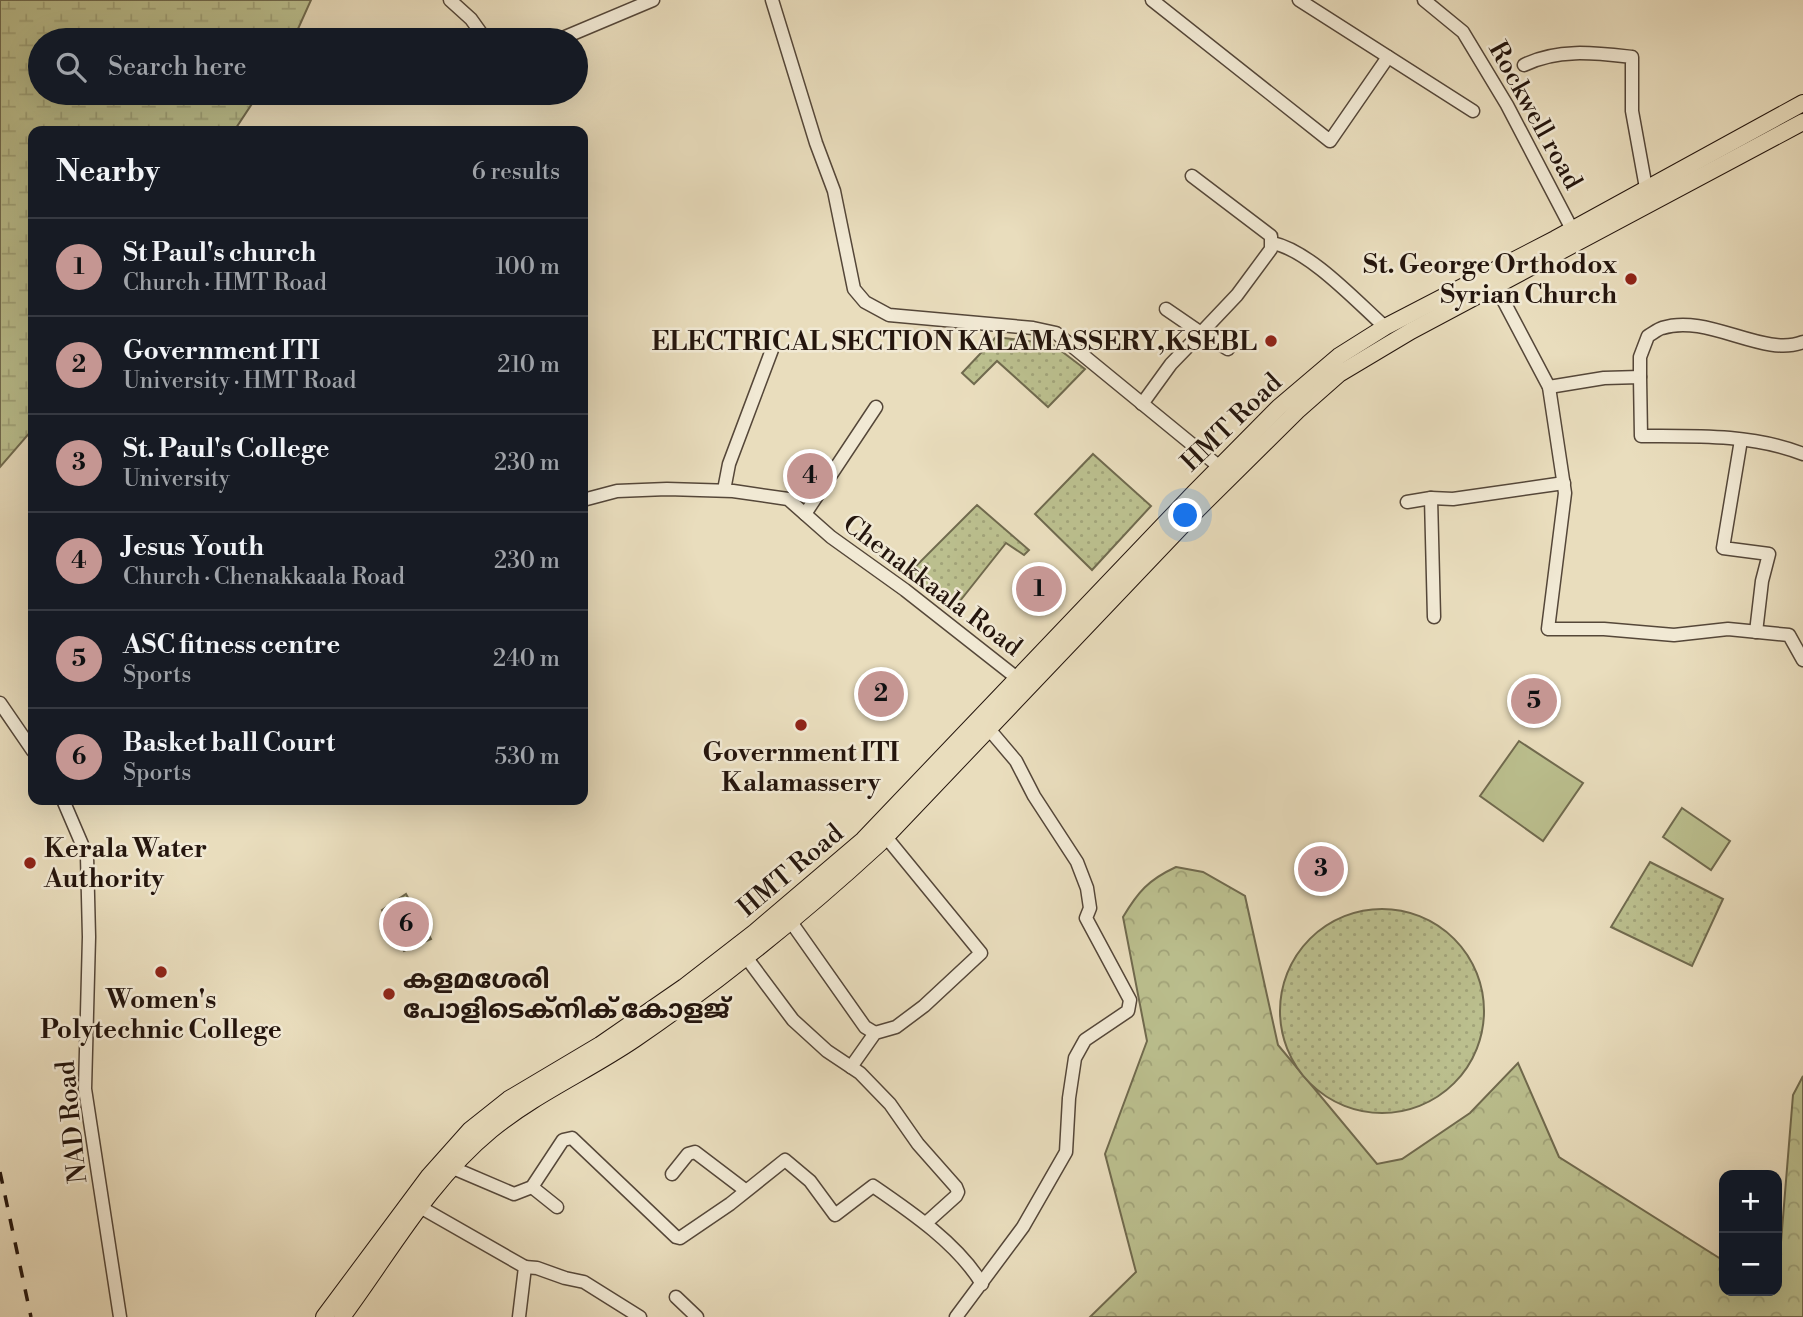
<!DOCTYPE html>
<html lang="en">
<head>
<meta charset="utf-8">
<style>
	:root { --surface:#171b24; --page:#242831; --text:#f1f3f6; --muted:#9ea1a6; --line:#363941; --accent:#c59692 }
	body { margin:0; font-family:"Libre Bodoni","Noto Sans Malayalam",serif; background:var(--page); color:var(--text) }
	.controls { position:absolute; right:21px; bottom:21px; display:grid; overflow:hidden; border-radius:14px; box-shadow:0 7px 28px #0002 }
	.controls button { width:63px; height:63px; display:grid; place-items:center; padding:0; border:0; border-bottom:2px solid var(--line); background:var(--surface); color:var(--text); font:35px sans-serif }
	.you { position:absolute; left:1186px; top:516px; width:24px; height:24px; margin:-18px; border:5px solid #fff; border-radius:50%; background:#1a73e8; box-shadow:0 0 0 10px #1a73e833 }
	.badge { display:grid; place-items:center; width:46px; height:46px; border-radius:50%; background:var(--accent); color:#111; font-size:23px; font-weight:700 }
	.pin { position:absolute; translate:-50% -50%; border:4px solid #fff; box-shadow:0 2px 7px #0006 }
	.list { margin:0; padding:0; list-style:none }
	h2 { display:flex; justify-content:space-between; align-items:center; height:91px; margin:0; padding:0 28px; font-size:30px }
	h2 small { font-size:23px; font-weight:400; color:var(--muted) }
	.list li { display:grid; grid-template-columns:46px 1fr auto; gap:21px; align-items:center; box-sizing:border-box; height:98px; padding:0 28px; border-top:2px solid var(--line) }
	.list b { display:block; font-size:26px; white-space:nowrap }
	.list p { margin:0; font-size:23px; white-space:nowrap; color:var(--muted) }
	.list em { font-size:23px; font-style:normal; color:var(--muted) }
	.icon { flex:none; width:38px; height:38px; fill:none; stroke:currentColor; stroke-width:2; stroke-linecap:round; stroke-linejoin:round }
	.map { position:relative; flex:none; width:1803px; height:1317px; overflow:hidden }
	.search { position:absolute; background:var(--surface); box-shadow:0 7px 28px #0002; left:28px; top:28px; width:560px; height:77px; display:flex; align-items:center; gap:18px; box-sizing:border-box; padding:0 24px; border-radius:38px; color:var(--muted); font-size:26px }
	.panel { position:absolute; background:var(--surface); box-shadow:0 7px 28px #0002; left:28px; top:126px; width:560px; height:679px; border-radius:14px }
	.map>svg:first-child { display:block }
	.green { fill:#bbbf8e; stroke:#706a4e; stroke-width:2 }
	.forest { fill:url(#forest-crowns); stroke:#706a4e; stroke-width:2 }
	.wetland { fill:url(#wetland-marsh); stroke:#706a4e; stroke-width:2 }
	.park { fill:url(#park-dots); stroke:#706a4e; stroke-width:2 }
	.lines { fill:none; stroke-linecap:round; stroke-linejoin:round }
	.minor-casing { stroke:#554739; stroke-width:15 }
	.major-casing { stroke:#24150d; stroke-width:18 }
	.minor { stroke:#f1e9d4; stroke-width:12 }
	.major { stroke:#e9ddbd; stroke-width:16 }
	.rail { stroke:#24150d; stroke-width:3.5; stroke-dasharray:12 12; stroke-linecap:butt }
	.poi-dot { fill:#8f2418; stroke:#f1e9d4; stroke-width:2.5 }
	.labels { text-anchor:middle; stroke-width:5; stroke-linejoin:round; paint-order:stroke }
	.street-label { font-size:26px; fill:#24150d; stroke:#f1e9d4 }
	.poi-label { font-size:26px; font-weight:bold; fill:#24150d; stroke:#f1e9d4; text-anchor:end }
</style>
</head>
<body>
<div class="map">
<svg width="1803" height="1317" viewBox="0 0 1803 1317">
	<defs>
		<pattern id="forest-crowns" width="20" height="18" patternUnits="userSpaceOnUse" patternTransform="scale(1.75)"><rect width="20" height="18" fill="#bbbf8e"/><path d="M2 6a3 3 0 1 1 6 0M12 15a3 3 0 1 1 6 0" fill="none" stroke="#a1a379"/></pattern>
		<pattern id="wetland-marsh" width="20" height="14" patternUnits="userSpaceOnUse" patternTransform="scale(1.75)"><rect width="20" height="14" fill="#bbbf8e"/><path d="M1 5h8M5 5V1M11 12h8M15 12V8" fill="none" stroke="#a1a379"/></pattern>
		<pattern id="park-dots" width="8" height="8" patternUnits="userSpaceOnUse" patternTransform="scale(1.75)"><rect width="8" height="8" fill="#bbbf8e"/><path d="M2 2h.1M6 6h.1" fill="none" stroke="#a1a379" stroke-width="1.8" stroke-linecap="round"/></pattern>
	</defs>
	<rect width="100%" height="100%" fill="#e9ddbd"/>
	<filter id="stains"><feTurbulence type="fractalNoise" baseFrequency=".00286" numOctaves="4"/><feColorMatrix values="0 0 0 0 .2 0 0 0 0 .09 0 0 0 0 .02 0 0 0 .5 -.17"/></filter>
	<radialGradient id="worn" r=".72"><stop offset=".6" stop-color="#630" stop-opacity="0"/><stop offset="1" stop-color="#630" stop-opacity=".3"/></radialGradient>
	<g class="green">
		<path d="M1519 741 1583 783 1543 841 1480 796Z"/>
		<path d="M1682 808 1730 841 1711 870 1663 837Z"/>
		<path d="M406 894 431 939 404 951 382 910Z"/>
	</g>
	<path class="forest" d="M1176 867 1203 872 1245 896 1278 1045 1377 1164 1402 1159 1470 1113 1518 1063 1559 1157 1724 1261V1291H1777L1793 1095 1803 1076V1317H1090L1136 1272 1105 1154 1147 1041 1123 917C1138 892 1148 880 1176 867Z"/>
	<path class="wetland" d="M0 0H311L293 40H40V93H259L234 131H33V429L0 467Z"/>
	<g class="park">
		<path d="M996 337 1052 344 1085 369 1048 407 997 361 974 384 962 373Z"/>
		<path d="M1093 454 1151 506 1092 570 1035 514Z"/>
		<path d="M977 505 1029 550 1024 555 1006 543 956 606 907 575Z"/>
		<path d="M1650 862 1723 899 1692 966 1611 927Z"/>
		<circle cx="1382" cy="1011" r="102"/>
	</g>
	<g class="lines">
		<g class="minor-casing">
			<g id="minor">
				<path d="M450 0 471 19 486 40"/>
				<path d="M772 0 816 143 834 191 854 289 865 302 889 315 1033 328 1056 333 1227 473"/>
				<path d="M1152 0 1330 141 1388 57"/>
				<path d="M1299 0 1473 111"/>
				<path d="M1424 0 1463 32 1507 105 1575 235"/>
				<path d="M558 40 653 0"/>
				<path d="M1524 65C1558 48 1596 53 1632 57V111L1646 188"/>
				<path d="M1192 176 1271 236V249L1237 295 1201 333 1228 349"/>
				<path d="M1273 243C1310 251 1356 301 1385 327"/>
				<path d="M1492 279 1549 387 1565 493 1548 629H1604L1674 635 1728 629 1789 635 1803 660"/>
				<path d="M1640 377V357L1648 336C1652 334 1658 329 1662 328 1708 313 1763 358 1803 342"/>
				<path d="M1549 387 1604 378 1640 377 1641 436C1695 436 1752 434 1803 454"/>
				<path d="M1142 404 1171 364 1201 333 1166 309"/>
				<path d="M1741 440 1723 548 1769 554 1762 581 1756 632"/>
				<path d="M724 490 729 464 773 347"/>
				<path d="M1431 498 1434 617"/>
				<path d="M583 500 617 491 667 489 733 491 788 499 831 537 905 590 1017 678"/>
				<path d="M1407 502 1431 498 1453 499 1564 483"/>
				<path d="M805 514 876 407"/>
				<path d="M0 703 33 751"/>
				<path d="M63 800 87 856 89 937 85 1089 120 1317"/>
				<path d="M791 922 865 1027 875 1033"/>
				<path d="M746 957 793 1020 827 1051 860 1073 890 1104 918 1144 956 1187 958 1192 956 1196 926 1223"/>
				<path d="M851 1067 875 1033 896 1027 924 1006 981 953 886 837"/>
				<path d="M453 1168 514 1194 532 1187 563 1140 572 1138 676 1237 680 1238 730 1204 785 1160 810 1181 835 1215 873 1186C911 1212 958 1244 982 1284"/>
				<path d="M672 1174 688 1154 695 1152 745 1190"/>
				<path d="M532 1187 557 1207"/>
				<path d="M420 1207 525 1267 519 1317"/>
				<path d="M525 1267 537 1268 565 1278 584 1282 640 1317"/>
				<path d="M676 1297 697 1317"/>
				<path d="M956 1317 1023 1227 1066 1152 1069 1098 1075 1058 1085 1040 1128 1011 1130 1000 1086 918 1090 908 1087 888 1077 862 1034 796 1016 761 988 728"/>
			</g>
		</g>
		<g class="major-casing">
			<g id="major">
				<path d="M324 1317 429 1176 470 1130 509 1099 600 1045 684 987 755 932 863 840 1194 493 1279 407 1339 356 1385 327 1555 239 1803 103"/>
				<path d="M342 1317C389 1254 429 1181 491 1130 535 1094 588 1071 635 1039 721 980 803 914 880 843L1199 508 1297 411 1339 374 1411 331 1803 122"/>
			</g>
		</g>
		<use href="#minor" class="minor"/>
		<use href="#major" class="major"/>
		<path class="rail" d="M0 1172 31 1317"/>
	</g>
	<g class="poi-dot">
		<circle cx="1631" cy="279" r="7"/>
		<circle cx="1271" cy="341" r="7"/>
		<circle cx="801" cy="725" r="7"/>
		<circle cx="30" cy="863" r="7"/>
		<circle cx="161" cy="972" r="7"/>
		<circle cx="389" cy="994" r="7"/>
	</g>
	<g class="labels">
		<g class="street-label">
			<text transform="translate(1536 115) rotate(61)" y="9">Rockwell road</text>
			<text transform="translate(1231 422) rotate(-44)" y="9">HMT Road</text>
			<text transform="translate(933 585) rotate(37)" y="9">Chenakkaala Road</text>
			<text transform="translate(790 870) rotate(-40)" y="9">HMT Road</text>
			<text transform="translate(71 1122) rotate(-96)" y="9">NAD Road</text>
		</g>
		<g class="poi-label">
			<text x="1617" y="273">St. George Orthodox<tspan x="1617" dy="30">Syrian Church</tspan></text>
			<text x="1257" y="350">ELECTRICAL SECTION KALAMASSERY,KSEBL</text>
			<text x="801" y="761" text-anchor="middle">Government ITI<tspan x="801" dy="30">Kalamassery</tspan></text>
			<text x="44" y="857" text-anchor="start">Kerala Water<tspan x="44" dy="30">Authority</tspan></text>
			<text x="403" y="988" text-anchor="start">കളമശേരി<tspan x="403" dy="30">പോളിടെക്നിക് കോളജ്</tspan></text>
			<text x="161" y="1008" text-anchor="middle">Women's<tspan x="161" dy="30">Polytechnic College</tspan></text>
		</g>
	</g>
	<rect width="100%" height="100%" filter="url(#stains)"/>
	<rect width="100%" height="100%" fill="url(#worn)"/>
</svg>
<div class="controls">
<button>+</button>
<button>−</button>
</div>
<div class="you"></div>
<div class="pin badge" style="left:1039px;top:589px">1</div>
<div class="pin badge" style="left:881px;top:694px">2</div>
<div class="pin badge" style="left:1321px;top:869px">3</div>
<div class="pin badge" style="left:810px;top:476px">4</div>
<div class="pin badge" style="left:1534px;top:701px">5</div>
<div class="pin badge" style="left:406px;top:924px">6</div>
<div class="search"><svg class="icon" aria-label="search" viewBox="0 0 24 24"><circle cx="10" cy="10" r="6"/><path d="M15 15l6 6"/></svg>Search here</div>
<section class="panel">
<h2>Nearby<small>6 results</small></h2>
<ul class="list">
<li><span class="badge">1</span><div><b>St Paul's church</b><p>Church · HMT Road</p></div><em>100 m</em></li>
<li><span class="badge">2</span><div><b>Government ITI</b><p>University · HMT Road</p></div><em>210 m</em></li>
<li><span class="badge">3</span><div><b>St. Paul's College</b><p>University</p></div><em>230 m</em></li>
<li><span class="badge">4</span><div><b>Jesus Youth</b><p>Church · Chenakkaala Road</p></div><em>230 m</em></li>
<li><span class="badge">5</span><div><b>ASC fitness centre</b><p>Sports</p></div><em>240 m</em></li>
<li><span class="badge">6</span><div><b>Basket ball Court</b><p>Sports</p></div><em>530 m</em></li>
</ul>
</section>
</div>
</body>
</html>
